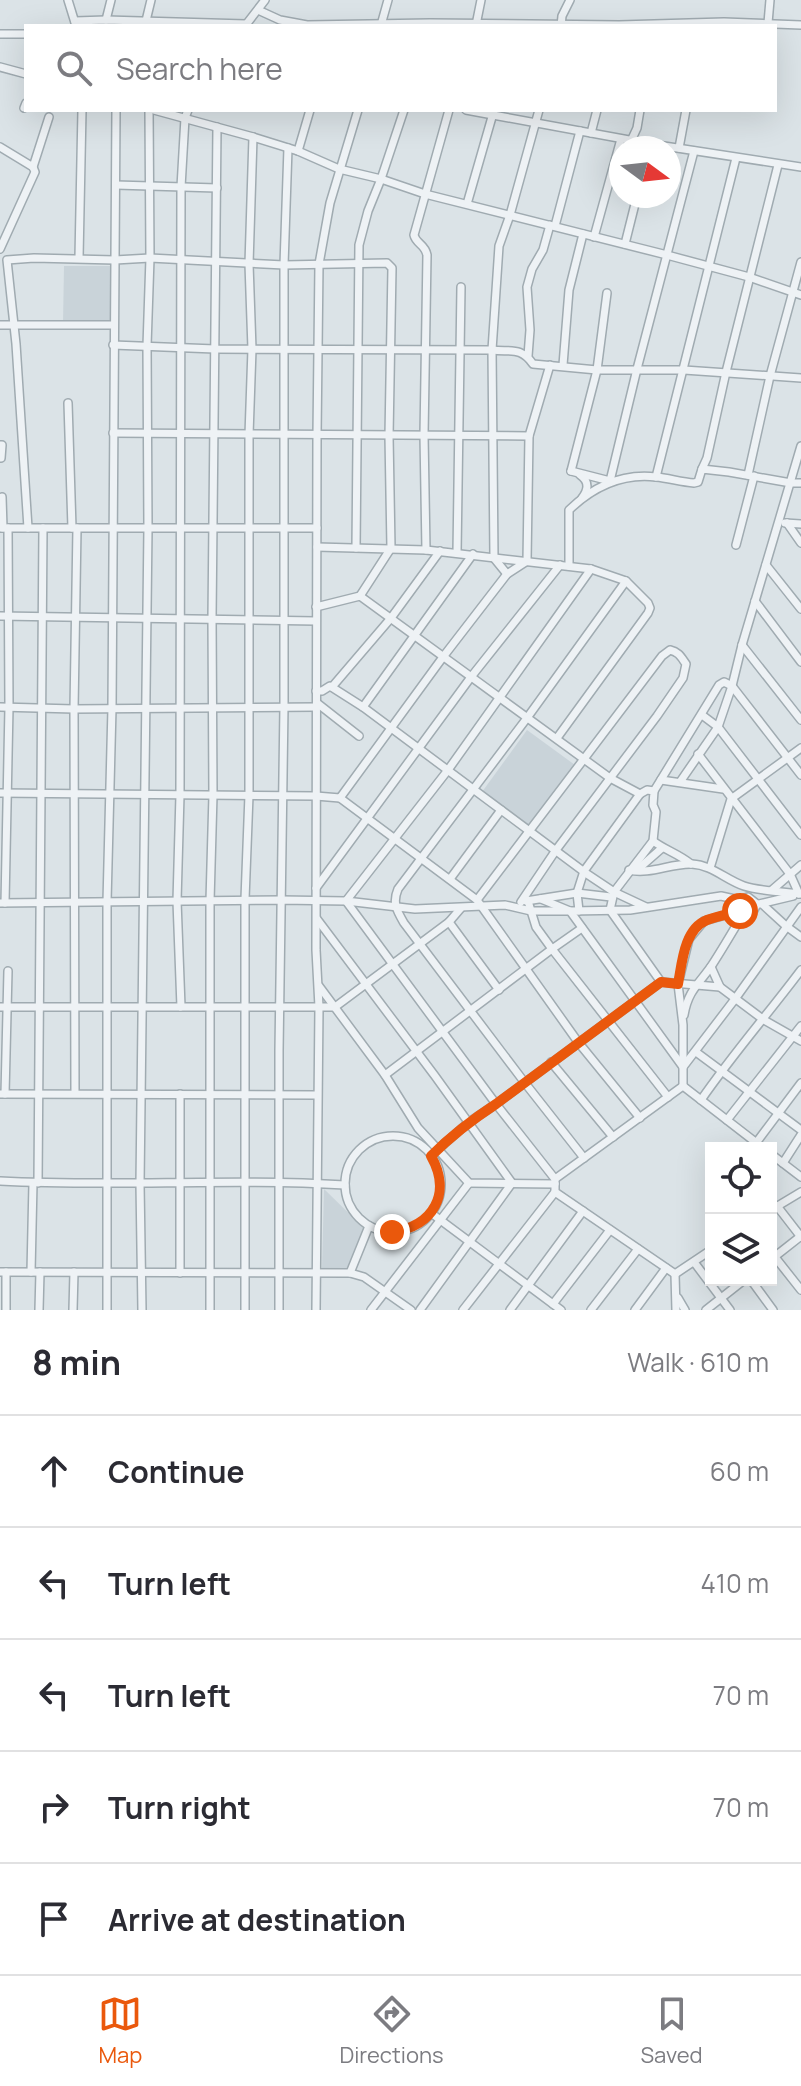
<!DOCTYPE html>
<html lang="en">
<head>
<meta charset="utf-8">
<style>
	:root { --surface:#fff; --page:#f7f7f7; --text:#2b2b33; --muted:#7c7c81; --line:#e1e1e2; --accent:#ea580c }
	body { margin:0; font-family:Manrope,sans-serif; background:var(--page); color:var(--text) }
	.controls { position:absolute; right:24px; bottom:24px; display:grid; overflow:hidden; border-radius:0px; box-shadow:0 8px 32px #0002 }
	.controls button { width:72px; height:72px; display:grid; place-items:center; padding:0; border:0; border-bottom:2px solid var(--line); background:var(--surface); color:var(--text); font:40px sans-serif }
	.compass { position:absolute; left:609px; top:136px; width:72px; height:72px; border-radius:50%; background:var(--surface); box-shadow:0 8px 32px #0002; rotate:105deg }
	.stop { position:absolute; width:24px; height:24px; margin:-18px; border:6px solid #ea580c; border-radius:50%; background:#fff }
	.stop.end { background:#ea580c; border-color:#fff; box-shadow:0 2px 8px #0008 }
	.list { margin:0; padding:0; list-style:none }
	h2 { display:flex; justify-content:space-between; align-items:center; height:104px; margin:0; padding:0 32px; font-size:34px }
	h2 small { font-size:26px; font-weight:400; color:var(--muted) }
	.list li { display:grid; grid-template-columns:52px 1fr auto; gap:24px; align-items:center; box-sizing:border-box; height:112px; padding:0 32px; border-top:2px solid var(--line) }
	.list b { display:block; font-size:30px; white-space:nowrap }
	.list em { font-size:26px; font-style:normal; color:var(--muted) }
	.icon { flex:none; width:44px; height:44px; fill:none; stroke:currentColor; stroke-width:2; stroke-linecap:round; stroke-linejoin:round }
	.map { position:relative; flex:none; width:801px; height:1310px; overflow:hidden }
	.search { position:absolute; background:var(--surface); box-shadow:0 8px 32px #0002; left:24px; right:24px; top:24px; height:88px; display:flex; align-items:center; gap:20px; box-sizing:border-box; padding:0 28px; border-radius:0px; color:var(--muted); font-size:30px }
	.sheet { height:664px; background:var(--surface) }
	nav { display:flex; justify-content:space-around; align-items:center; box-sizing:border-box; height:112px; border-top:2px solid var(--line); background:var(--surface); font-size:22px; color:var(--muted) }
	nav a { display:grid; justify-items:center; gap:4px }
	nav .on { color:var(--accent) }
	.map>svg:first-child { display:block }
	.built { fill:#c9d3d9 }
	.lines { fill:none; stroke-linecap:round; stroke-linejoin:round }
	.minor-casing { stroke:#a0abb1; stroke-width:10 }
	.minor { stroke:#eef2f5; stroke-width:7 }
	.route { stroke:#ea580c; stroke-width:10 }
</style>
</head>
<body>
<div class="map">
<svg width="801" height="1310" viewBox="0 0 801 1310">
	<rect width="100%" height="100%" fill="#dbe3e7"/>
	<g class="built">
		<path d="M64 266H111V324H63Z"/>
		<path d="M527 730 575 765 529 827 482 792Z"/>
		<path d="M324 1189 370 1234 353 1269H322Z"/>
	</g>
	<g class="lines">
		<g class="minor-casing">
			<g id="minor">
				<path d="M68 0 76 26"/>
				<path d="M258 10 280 20 307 25 430 23 619 25 724 22 801 25"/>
				<path d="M106 20 111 0"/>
				<path d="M75 21 106 20 246 24"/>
				<path d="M768 23 770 0"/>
				<path d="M145 25 151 0"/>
				<path d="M381 25 388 0"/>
				<path d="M476 25 481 0"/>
				<path d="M245 26 265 0"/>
				<path d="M561 26 562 16 570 0"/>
				<path d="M0 34H26"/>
				<path d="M0 67 26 74"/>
				<path d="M24 108 26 103"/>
				<path d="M154 110 253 137 298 151 339 169 381 179 425 194 667 255 749 277 801 295"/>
				<path d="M466 110 651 144 801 167"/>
				<path d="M591 133 597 110"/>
				<path d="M631 141 637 128 640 110"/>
				<path d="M0 147 33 167 35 172 0 249"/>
				<path d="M679 148 686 110"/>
				<path d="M298 151 310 110"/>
				<path d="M33 167 49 117"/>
				<path d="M116 185 217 188"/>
				<path d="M467 204 494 110"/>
				<path d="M555 226 580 131"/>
				<path d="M594 237 621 139"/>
				<path d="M625 244 637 196"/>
				<path d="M79 258 82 110"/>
				<path d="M0 325H113"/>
				<path d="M113 345 215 349 492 350C512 352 521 347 533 364L597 370H684L801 378"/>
				<path d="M528 356 530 330 527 287 532 269 543 250 550 225"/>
				<path d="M563 365 569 290 583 234"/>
				<path d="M68 403 72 528"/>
				<path d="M113 433 529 436 550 365"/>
				<path d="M0 445H2L1 458"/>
				<path d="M702 469 707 458 726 372 778 165"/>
				<path d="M571 471 610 481 637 369 694 151"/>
				<path d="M571 471 597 370 607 293"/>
				<path d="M580 475C590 482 588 490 582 498"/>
				<path d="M748 475 770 376 801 262"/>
				<path d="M656 477 736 158"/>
				<path d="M2 497 3 528"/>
				<path d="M785 523 801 524"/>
				<path d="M787 523 801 543"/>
				<path d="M0 528H317"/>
				<path d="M28 528 16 344 7 260 34 258 115 260 150 258 284 265 387 263 392 268 389 436 391 548 360 596"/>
				<path d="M736 545 754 476"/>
				<path d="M317 547 426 550 591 569 626 581 648 603 650 608 648 613 557 738"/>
				<path d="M356 548 359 245 368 211 381 179 404 110"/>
				<path d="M426 550 424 435 427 255C425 244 416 244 414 235L449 110"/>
				<path d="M457 553 461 287"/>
				<path d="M766 565 801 609"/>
				<path d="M569 566V510C593 487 622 473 656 477 668 478 681 482 694 483L698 482 702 469 729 472 791 483H801"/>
				<path d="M507 574 494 558 492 350 499 246 510 215 539 110"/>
				<path d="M755 601 801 662"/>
				<path d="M316 607 360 596 610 778 640 794 647 790 654 791 653 805 656 812 653 841 614 892 610 910 661 982 720 987"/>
				<path d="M0 616 316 621"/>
				<path d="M742 645 801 720"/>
				<path d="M332 687 391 618 440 551"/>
				<path d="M316 691H322L330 686 363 707 587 874 614 892 646 907"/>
				<path d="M317 703 359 736"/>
				<path d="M0 707 74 709 316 707"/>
				<path d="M363 707 473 554"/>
				<path d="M702 715 718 727 801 835"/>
				<path d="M698 754 790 874 799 894"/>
				<path d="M661 780 723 789"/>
				<path d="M680 782 718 727 732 686 742 645 801 446"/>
				<path d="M654 791 719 685 724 682 732 686 801 775"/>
				<path d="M0 793 316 796 340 798 443 657 507 574 527 561 529 436"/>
				<path d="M340 798 477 900"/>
				<path d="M653 841C665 850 679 854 691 864"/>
				<path d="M710 868 731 799 801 748"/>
				<path d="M629 870C650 875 671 863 692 864 712 865 726 880 744 886 759 891 785 892 801 894"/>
				<path d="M637 870 662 848"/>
				<path d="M450 879 501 810"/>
				<path d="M316 888 471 677 560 565"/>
				<path d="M772 890 801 865"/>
				<path d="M541 899 570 911 683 1067 735 999 801 907"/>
				<path d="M526 901 577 893 611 897"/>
				<path d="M528 901 536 927 552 949 668 1097"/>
				<path d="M521 902 556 850 657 716 683 678 686 664C681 657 679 652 670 650L662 656 477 900 578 1042 640 1118"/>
				<path d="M0 903 281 900 346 901 415 909 505 905 531 911H570L630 910 721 896 739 900 748 897 757 904 752 914H743L740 911 739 900"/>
				<path d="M5 903 9 707 8 528"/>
				<path d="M759 904 793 896"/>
				<path d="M762 904 786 926 801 937"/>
				<path d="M461 908 449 922 499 990"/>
				<path d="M579 911 577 893 584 871 640 794"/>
				<path d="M317 919 435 1076 512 1183 420 1310"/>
				<path d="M711 967 720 987 764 1020 801 1041"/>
				<path d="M319 986 385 1075 418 1128 469 1183 555 1184"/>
				<path d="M0 1007H335L449 922"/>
				<path d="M181 1007 177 901 180 795 181 187 185 118 188 110"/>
				<path d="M684 1015C688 990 700 983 712 965 723 948 733 931 743 914"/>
				<path d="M696 1052 801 1130"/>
				<path d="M551 1062 613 1137"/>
				<path d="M385 1075 552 949 582 928"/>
				<path d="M683 1086V1025L678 984 689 939 704 921 740 911"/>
				<path d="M683 1086 763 1148"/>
				<path d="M75 1093 74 709 77 528"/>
				<path d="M0 1094 317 1095"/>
				<path d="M5 1094 8 971"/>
				<path d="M701 1100C732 1055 768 1014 801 970"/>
				<path d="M727 1120 801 1026"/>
				<circle cx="393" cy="1184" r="48"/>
				<path d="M756 1143 801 1083"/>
				<path d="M436 1151 468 1123 496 1104 661 982"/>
				<path d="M771 1154 801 1177"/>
				<path d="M584 1158 525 1083 404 923C397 911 392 903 398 889L527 718 626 581"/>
				<path d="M783 1163 801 1135"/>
				<path d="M555 1179 496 1104 346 901 448 770 591 569"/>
				<path d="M0 1181C115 1187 230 1178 345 1185"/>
				<path d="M38 1183 43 528"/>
				<path d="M555 1183V1179L683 1086"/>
				<path d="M555 1184V1192L675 1274"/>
				<path d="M777 1206 801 1237"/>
				<path d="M771 1210 801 1192"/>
				<path d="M431 1213 561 1310"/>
				<path d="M771 1252 801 1290"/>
				<path d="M773 1258 801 1236"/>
				<path d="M694 1262 730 1310"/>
				<path d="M0 1272 350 1273 364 1277 411 1310"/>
				<path d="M31 1272 33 1183"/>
				<path d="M180 1273V1094"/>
				<path d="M350 1273 369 1226"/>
				<path d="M675 1274 711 1250"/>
				<path d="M675 1274 676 1310"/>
				<path d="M751 1280 773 1310"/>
				<path d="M678 1298 685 1310"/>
				<path d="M553 1304 610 1230"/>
				<path d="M6 1310V1272"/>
				<path d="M39 1310 40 1272"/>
				<path d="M73 1310 74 1272"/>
				<path d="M107 1310V902L112 708 116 110"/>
				<path d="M142 1310 140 1184 148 528 147 346 150 258 149 110"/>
				<path d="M210 1310V901L213 795 212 619 217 127"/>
				<path d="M245 1310V899L249 795V435L252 349 249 264 253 137"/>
				<path d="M279 1310V1051L284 706V265L288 148"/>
				<path d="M316 1310 319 1007 316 950 317 435 319 264 330 203 358 110"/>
				<path d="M371 1310 469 1183"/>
				<path d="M463 1310 555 1192"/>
				<path d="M510 1310 583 1211"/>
				<path d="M591 1310 638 1249"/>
				<path d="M635 1310 666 1268"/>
				<path d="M706 1310 744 1280"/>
			</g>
		</g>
		<use href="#minor" class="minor"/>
	</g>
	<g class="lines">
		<path class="route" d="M392 1232C434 1226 452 1193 431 1156 451 1136 473 1119 496 1104L661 982 678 984C682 963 684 929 707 920 717 916 729 914 740 911"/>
	</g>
</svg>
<div class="controls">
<button><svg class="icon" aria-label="locate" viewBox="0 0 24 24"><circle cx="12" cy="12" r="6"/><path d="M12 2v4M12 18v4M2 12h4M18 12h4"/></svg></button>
<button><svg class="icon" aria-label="layers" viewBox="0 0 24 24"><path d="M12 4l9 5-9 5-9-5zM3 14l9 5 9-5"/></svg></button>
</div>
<svg class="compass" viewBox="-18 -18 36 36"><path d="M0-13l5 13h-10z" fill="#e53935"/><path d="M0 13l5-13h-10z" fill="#7c7c81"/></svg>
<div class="stop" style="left:740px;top:911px"></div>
<div class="stop end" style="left:392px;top:1232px"></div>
<div class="search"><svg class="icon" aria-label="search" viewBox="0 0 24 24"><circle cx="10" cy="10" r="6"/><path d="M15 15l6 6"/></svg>Search here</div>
</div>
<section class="sheet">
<h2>8 min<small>Walk · 610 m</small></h2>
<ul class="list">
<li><svg class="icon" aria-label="ahead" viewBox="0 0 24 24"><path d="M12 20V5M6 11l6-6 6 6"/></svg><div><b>Continue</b></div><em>60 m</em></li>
<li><svg class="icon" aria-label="left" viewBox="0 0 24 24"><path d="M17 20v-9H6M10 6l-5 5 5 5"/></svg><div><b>Turn left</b></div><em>410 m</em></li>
<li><svg class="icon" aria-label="left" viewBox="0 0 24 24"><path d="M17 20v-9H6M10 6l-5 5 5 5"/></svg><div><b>Turn left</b></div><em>70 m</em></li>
<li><svg class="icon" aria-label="right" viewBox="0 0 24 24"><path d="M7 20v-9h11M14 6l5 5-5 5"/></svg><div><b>Turn right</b></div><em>70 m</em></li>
<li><svg class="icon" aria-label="arrive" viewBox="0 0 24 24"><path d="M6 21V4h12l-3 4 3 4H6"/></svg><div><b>Arrive at destination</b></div></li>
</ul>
</section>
<nav>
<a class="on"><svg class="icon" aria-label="map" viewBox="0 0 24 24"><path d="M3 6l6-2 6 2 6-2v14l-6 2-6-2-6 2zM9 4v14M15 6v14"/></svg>Map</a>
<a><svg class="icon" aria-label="directions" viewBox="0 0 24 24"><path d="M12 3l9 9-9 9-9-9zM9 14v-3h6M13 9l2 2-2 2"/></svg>Directions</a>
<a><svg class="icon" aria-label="saved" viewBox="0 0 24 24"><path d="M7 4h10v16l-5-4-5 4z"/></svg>Saved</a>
</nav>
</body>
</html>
